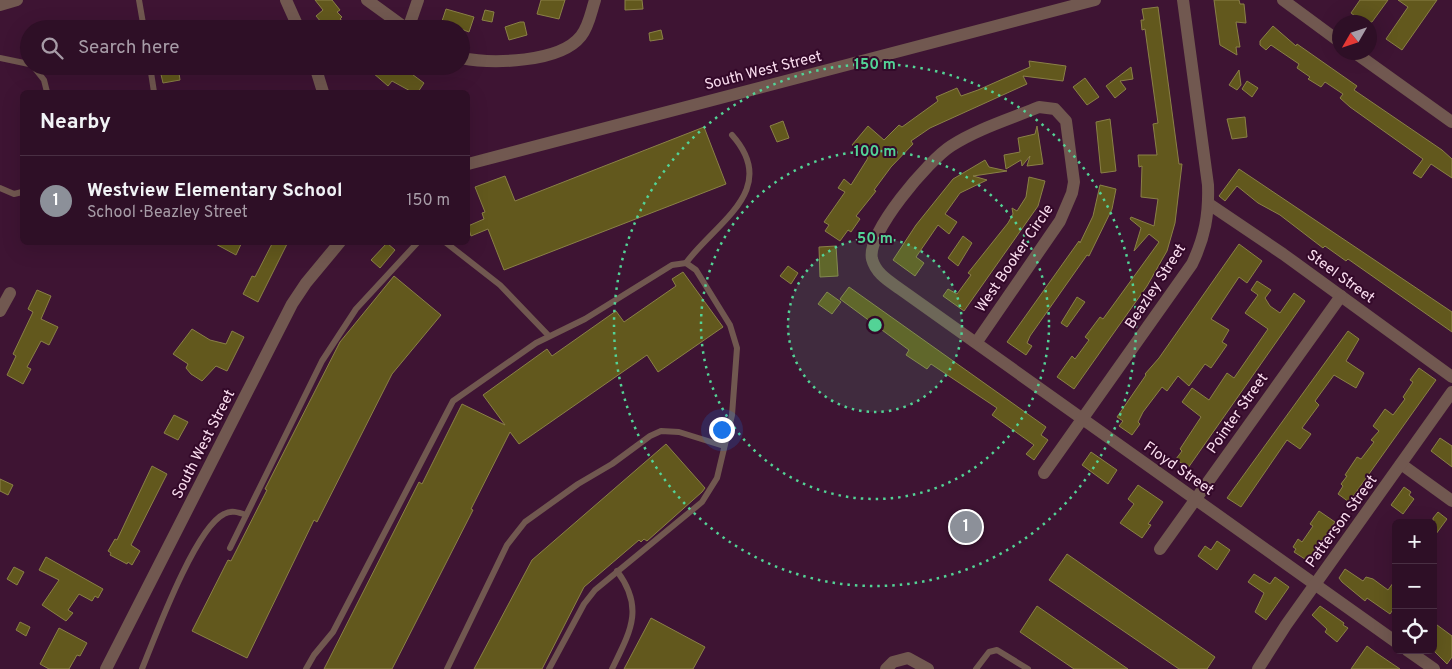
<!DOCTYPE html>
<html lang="en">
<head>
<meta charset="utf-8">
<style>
	:root { --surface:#2e0f26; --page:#3a1d32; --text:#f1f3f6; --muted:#a79ca7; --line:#492f43; --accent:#8c9099 }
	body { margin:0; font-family:Overpass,sans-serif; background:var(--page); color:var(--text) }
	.controls { position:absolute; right:15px; bottom:15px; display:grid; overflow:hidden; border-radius:8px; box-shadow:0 5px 20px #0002 }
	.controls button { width:45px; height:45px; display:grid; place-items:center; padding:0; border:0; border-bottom:1px solid var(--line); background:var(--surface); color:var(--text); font:25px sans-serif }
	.compass { position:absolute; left:1332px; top:15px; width:45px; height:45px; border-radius:50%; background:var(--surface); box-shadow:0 5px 20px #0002; rotate:231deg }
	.you { position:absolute; left:721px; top:429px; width:18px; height:18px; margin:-12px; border:4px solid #fff; border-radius:50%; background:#1a73e8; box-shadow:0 0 0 8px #1a73e833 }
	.badge { display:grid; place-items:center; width:32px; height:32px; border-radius:50%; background:var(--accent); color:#fff; font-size:16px; font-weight:700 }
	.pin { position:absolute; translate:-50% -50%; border:2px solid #fff; box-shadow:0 1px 5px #0006 }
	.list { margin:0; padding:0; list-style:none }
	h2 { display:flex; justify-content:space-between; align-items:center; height:65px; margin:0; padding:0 20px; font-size:21px }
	h2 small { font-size:16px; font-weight:400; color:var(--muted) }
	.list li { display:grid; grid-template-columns:32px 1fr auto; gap:15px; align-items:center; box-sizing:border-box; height:90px; padding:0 20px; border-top:1px solid var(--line) }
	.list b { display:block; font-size:19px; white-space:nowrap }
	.list p { margin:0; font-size:16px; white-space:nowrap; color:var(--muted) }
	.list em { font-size:16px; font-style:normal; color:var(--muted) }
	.icon { flex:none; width:28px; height:28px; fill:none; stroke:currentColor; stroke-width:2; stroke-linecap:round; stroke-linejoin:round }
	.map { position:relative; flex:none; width:1452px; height:669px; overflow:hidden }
	.search { position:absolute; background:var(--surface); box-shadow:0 5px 20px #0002; left:20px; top:20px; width:450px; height:55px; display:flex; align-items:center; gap:12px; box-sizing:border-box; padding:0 18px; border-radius:28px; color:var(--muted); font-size:19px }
	.panel { position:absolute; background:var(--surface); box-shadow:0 5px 20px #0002; left:20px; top:90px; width:450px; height:155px; border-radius:8px }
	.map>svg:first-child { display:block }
	.building { fill:#62581d; stroke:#8a8047 }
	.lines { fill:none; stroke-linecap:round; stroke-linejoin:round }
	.service { stroke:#715850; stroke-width:6 }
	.minor { stroke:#715850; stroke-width:12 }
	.tertiary { stroke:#715850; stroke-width:12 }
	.ring { fill:none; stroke:#53d396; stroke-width:2.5; stroke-dasharray:2.5 5 }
	.labels { text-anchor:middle; stroke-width:4; stroke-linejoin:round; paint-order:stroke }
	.street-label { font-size:15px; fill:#faddef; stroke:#330929 }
	.centre { fill:#53d396; stroke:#330929; stroke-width:2.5 }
	.ring-label { font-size:15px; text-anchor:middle; font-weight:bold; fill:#53d396; stroke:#330929; stroke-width:4; stroke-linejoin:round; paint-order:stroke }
</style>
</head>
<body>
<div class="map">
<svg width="1452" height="669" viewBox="0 0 1452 669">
	<rect width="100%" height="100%" fill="#3e1433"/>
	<g class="building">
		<path d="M315 0H332L340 10 337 12 342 17 340 19 353 29H327L316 16 323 10Z"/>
		<path d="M541 0H565L559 19 537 14Z"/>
		<path d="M625 0H642L643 9 625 10Z"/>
		<path d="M1214 0H1239L1240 4H1244L1246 23 1236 22 1240 47H1236L1237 55 1220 45Z"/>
		<path d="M1360 0H1388L1372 22H1363L1351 13Z"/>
		<path d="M1398 0H1437L1402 50 1386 39 1408 7Z"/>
		<path d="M1158 7 1179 164H1182L1175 223 1167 251 1147 286 1074 389 1057 377 1072 356 1075 359 1089 340 1085 337 1100 317 1103 319 1159 242 1149 234 1134 251 1141 228 1130 219 1131 217 1154 226 1158 199 1141 197 1142 166 1139 167 1138 155H1157L1153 124 1158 123 1145 29 1142 30 1141 20H1144L1142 9Z"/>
		<path d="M446 9 474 17 469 32 461 29H449L450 27 441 24Z"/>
		<path d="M485 10 494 12 492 22 482 20Z"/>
		<path d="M520 22H524L527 35 509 40 505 27Z"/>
		<path d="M1273 26 1296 46 1297 44 1357 86 1354 90 1442 150 1452 159V178L1431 164 1421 178 1413 173 1423 159 1350 107 1340 98 1343 94 1325 82 1321 87 1308 79 1310 77 1297 68 1299 64 1271 45 1266 50 1260 45V41Z"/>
		<path d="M661 30 663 39 650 41 649 33Z"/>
		<path d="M1029 61 1066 66 1063 81 1023 76 1027 84 930 128 911 141 913 144 891 167 874 190 876 191 856 216 860 219 851 232 848 230 840 241 825 231 829 225 824 222 845 192 838 188 844 179 851 185 868 158 852 145 868 126 884 140 899 125 902 127 938 101 936 97 957 88 961 96 978 90 1030 67Z"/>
		<path d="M159 66H178L180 80 163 83Z"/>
		<path d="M365 66H401L424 83 418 92H412L392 81 388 86Z"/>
		<path d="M1131 67 1133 79 1120 81 1126 89 1115 98 1106 86Z"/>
		<path d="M1239 70 1241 85 1237 90 1229 85Z"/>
		<path d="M1085 78 1099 97 1087 105 1073 87Z"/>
		<path d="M1247 81 1258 88 1252 97 1242 89Z"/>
		<path d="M1245 117 1247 137 1232 139 1227 119Z"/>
		<path d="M1110 119 1116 171 1101 173 1096 122Z"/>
		<path d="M783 121 789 138 777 142 770 126Z"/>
		<path d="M1037 126 1043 164 1027 166 1030 156 1022 166 1021 160 1006 169 1004 155 1020 152 1018 138 1035 134Z"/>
		<path d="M704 127 726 184 504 270 488 229 471 236 468 226 484 219 482 213 485 212 475 187 505 176 515 201Z"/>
		<path d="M985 160 989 167 1007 171 973 176 987 180 960 193 945 214 957 222 949 234 938 225 916 257 924 263 915 276 893 260 916 225 953 179Z"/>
		<path d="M1239 169 1452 312V332L1348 259 1346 261 1325 246 1323 248 1280 215 1258 203 1237 186 1225 201 1219 196Z"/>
		<path d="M1029 177 1045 181 1038 206 964 311 943 296 948 289 957 294 971 275 968 273 1008 223 1013 214 1012 208 1017 211 1026 197Z"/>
		<path d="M1100 185 1116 189 1112 209 1089 256 1087 255 1030 336 1027 343 1032 346 1026 355 1007 342 1079 241 1080 243 1093 216Z"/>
		<path d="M963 236 972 243 958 266 948 258Z"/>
		<path d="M212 242H242L236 255Z"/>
		<path d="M273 242H288L258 302 243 294 252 276 255 277Z"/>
		<path d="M387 243 395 250 380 268 371 260Z"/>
		<path d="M1239 244 1262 261 1247 283 1239 277 1211 319 1229 330 1222 342 1227 345 1211 368 1205 364 1189 386 1178 376 1167 391 1162 387 1143 412 1138 422 1140 424 1132 435 1119 426 1123 421 1117 417 1146 375 1145 374 1159 358Z"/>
		<path d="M836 246 838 276 820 277 819 247Z"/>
		<path d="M788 266 798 273 791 284 780 276Z"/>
		<path d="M683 272 723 327 658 372 647 355 519 444 510 432 471 509 473 510 392 669H324L419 482 422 484 462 404 505 425 483 395 547 349 552 356 616 311 624 322 676 286 672 279Z"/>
		<path d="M394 276 441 315 392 374 317 522 314 520 247 658 192 631 228 560 231 561 267 490 265 489 340 342Z"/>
		<path d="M1257 281 1271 290 1265 298 1270 306 1280 313 1294 293 1305 301 1188 468 1176 459 1182 451 1180 449 1201 417 1182 402 1192 388 1209 400 1227 373 1234 378 1268 329 1245 313 1258 295 1251 290Z"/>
		<path d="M849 287 1046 427 1041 435 1048 440 1034 460 1026 454 1034 445 992 415 997 408 931 364 927 369 906 355 909 350 840 299Z"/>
		<path d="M37 290 51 296 41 319 58 327 49 345 41 341 27 367 31 369 23 384 7 375 16 356 13 354 33 312 28 309Z"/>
		<path d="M827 292 841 302 832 314 818 304Z"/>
		<path d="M1077 297 1085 302 1067 327 1061 323Z"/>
		<path d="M192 329 210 340 226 344 232 331 244 337 227 371 216 366 202 381 191 374 186 368 188 364 173 354Z"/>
		<path d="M1348 331 1359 339 1346 361 1364 373 1356 388 1334 375 1315 401 1319 405 1302 428 1311 434 1300 449 1287 440 1241 507 1227 498Z"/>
		<path d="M1419 368 1436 380 1349 502 1338 494 1343 486 1341 484 1347 476 1345 475 1357 457 1361 459 1374 442 1371 440 1379 431 1373 426 1385 409 1393 415 1405 399 1403 397 1413 382 1410 380Z"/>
		<path d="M174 415 188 422 178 440 164 433Z"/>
		<path d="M1440 438 1452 446V467L1431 451Z"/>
		<path d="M666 444 705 488 702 492 647 541 644 539 641 542 639 540 584 587 542 669H474L532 560Z"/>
		<path d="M1091 452 1117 470 1108 484 1082 465Z"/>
		<path d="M152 466 167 474 131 545 140 551 132 565 128 562 127 564 110 555 111 553 108 551 115 539 117 540Z"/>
		<path d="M0 479 13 485 8 495 0 491Z"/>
		<path d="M1138 485 1163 502 1148 524 1151 525 1142 538 1120 523 1134 504 1128 499Z"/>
		<path d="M1404 487 1411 492 1409 495 1414 499 1403 514 1391 505Z"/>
		<path d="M1319 511 1335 522 1308 561 1294 552 1296 549 1293 547 1298 539 1302 542 1313 526 1310 524Z"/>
		<path d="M1438 512 1447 519 1433 538V518Z"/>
		<path d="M1217 541 1230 550 1217 570 1198 556 1205 546 1211 550Z"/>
		<path d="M1067 554 1215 657 1207 669H1179L1049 580Z"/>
		<path d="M46 557 103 589 98 598 95 596 92 601 79 594 68 610 73 613 66 621 42 605 59 580 39 570Z"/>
		<path d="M14 567 24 572 17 585 7 579Z"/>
		<path d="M1345 569 1363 581 1366 577 1373 579 1388 590 1396 579V605L1390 614 1367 598 1365 601 1342 582 1339 578Z"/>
		<path d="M1254 574 1270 584 1275 577 1289 587 1266 620 1255 612 1264 593 1248 582Z"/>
		<path d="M1037 606 1128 669H1074L1020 632Z"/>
		<path d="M1320 606 1344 623 1343 625 1348 628 1337 642 1325 632 1327 629 1312 615Z"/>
		<path d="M651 618 705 647 693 669H624Z"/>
		<path d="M20 622 30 627 26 636 16 630Z"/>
		<path d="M1433 622 1452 636V657L1447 664 1433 650Z"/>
		<path d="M59 628 87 643 80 656 77 655 69 669H49L40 664Z"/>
		<path d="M1367 646 1375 652 1400 669H1351Z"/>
	</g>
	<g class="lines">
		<g class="service">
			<path d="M139 0 144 29"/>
			<path d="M0 58 29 64"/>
			<path d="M33 66 44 80 47 92"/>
			<path d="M150 66 154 92"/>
			<path d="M0 188 14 194 22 192"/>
			<path d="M445 242 500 285 549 336"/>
			<path d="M686 263C715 223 781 190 732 135"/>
			<path d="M230 548 322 361 356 309 418 242"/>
			<path d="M142 669C155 637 195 528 224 514 231 510 238 512 246 515"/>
			<path d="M306 669 314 655 333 632 453 401 536 343 585 319 672 265 686 263 696 270 730 325 737 348 732 415 717 478 702 502 595 590 584 604 549 669"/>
			<path d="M447 669 507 545 525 522 578 484 612 464 650 436 661 431 679 432 724 446"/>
			<path d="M612 669C630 632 645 608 617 571"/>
			<path d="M976 669 989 652 997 650 1028 669"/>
		</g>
		<g class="minor">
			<path d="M367 0 407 29"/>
			<path d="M1283 0 1340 42"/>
			<path d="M0 5 17 0"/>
			<path d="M408 29 418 0"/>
			<path d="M1354 52 1452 122"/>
			<path d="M461 58C492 64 560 63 581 36 589 26 591 12 595 0"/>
			<path d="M1209 204 1283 254 1452 377"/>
			<path d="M0 311 10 293"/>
			<path d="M976 343 1060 221 1072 193 1074 182 1066 121 1055 109 1039 107C1010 119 977 129 951 146 929 160 866 233 872 259 876 274 889 281 900 289L1396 642"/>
			<path d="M1401 464 1452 501"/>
			<path d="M1044 473 1192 264C1205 237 1209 214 1208 185L1183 0"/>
			<path d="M1160 549 1341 296"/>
			<path d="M1407 650 1434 669"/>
			<path d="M886 669 893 662 908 658 928 669"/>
			<path d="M1258 669 1286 625 1452 392"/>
		</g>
		<g class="tertiary">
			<path d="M286 0 299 29"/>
			<path d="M315 66 323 92"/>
			<path d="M468 164 1095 0"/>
			<path d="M106 669 292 304 306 283 340 242"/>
		</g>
	</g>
	<circle cx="875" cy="325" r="87" fill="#53d396" fill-opacity=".12"/>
	<g class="ring">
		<circle cx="875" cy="325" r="87"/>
		<circle cx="875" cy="325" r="174"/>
		<circle cx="875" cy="325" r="261"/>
	</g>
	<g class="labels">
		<g class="street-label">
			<text transform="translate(763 70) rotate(-14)" y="5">South West Street</text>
			<text transform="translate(1014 258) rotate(-56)" y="5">West Booker Circle</text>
			<text transform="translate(1341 276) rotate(36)" y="5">Steel Street</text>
			<text transform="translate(1155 286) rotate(-57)" y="5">Beazley Street</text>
			<text transform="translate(1237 413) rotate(-55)" y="5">Pointer Street</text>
			<text transform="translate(203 444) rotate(-63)" y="5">South West Street</text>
			<text transform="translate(1179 468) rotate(35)" y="5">Floyd Street</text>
			<text transform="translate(1341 521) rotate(-54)" y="5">Patterson Street</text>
		</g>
	</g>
	<circle cx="875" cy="325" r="8" class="centre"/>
	<g class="ring-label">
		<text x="875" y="69">150 m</text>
		<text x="875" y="156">100 m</text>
		<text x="875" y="243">50 m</text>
	</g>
</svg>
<div class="controls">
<button>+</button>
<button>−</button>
<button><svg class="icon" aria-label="locate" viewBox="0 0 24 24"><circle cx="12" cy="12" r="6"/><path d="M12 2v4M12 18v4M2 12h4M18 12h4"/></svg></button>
</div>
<svg class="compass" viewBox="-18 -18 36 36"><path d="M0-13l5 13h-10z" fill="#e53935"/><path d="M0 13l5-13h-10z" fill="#a79ca7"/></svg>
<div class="you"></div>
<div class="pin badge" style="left:966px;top:527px">1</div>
<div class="search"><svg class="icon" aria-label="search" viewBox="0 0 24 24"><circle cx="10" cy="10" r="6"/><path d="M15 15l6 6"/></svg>Search here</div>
<section class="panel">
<h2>Nearby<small></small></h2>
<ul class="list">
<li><span class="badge">1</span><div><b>Westview Elementary School</b><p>School · Beazley Street</p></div><em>150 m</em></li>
</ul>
</section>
</div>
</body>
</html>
